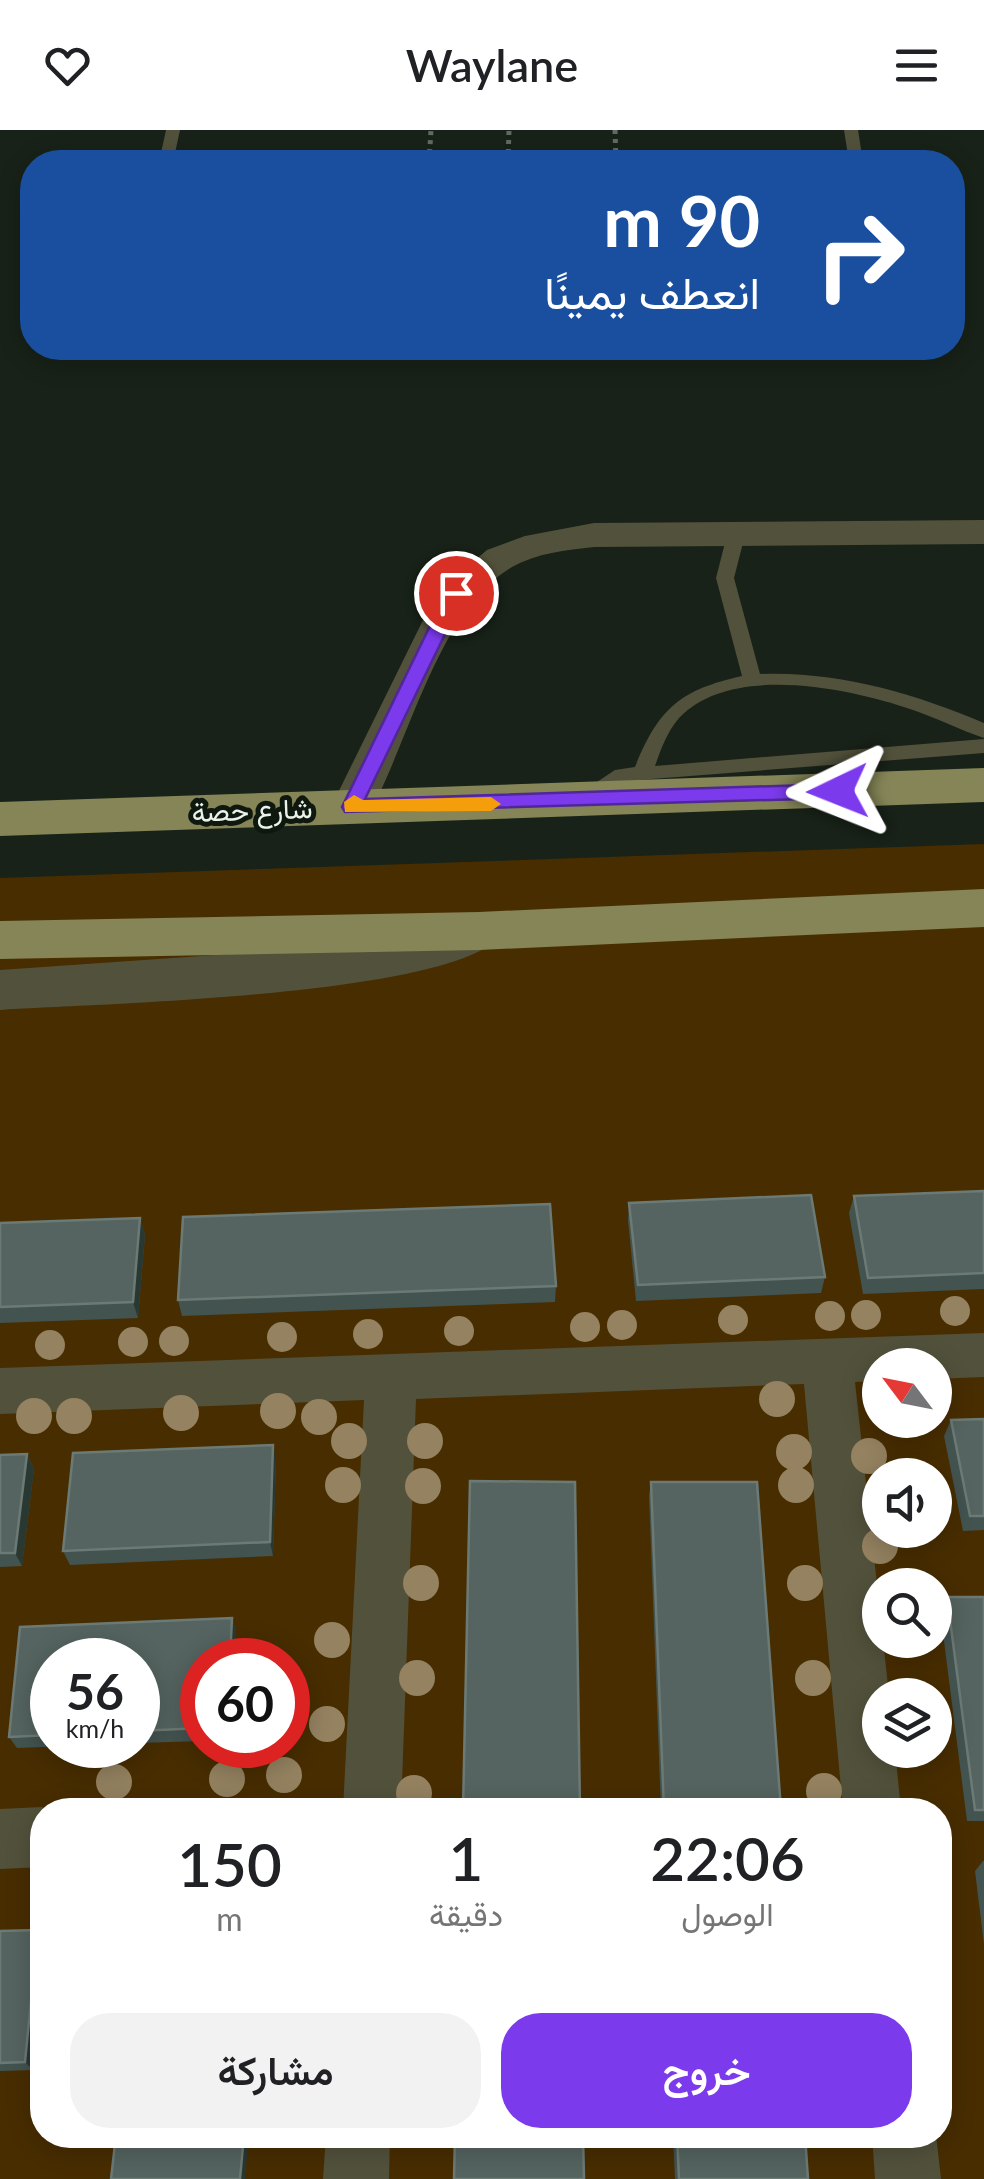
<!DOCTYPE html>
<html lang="ar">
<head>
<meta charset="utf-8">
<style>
  :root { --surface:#fff; --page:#f2f2f2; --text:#202124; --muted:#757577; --accent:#7c3aed }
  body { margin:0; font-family:Lato,Vazirmatn,sans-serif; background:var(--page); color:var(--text); direction:rtl; height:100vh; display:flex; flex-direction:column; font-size:38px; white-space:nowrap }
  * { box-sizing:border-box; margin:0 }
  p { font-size:32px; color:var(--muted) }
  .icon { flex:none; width:55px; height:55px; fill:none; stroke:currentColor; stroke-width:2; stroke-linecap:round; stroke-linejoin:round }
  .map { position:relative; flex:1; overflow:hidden; direction:ltr }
  .drawer { position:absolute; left:30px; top:1668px; width:922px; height:350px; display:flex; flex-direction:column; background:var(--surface); border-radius:40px; box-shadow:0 5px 25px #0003; direction:rtl }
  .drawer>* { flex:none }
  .banner { position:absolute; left:20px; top:20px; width:945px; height:210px; border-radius:40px; box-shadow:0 5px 25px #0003; direction:rtl; background:#1a4fa0; color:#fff; overflow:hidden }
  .needle { width:65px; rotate:302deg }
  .buttons { position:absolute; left:862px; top:1218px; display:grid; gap:20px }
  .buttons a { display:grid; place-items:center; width:90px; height:90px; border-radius:50%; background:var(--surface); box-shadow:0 5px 25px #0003; font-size:50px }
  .speed { position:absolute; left:30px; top:1508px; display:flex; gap:20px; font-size:50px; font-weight:700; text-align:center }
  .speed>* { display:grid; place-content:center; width:130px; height:130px; border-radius:50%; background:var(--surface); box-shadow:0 5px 25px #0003; line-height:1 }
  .speed small { font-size:25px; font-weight:400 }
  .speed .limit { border:15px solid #d22; background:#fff; color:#111 }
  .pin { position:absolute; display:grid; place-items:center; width:85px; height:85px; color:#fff; margin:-42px; border:5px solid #fff; border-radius:50%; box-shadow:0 2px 10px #0007 }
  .me { position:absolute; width:110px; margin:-55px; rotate:268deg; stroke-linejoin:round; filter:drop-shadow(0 0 8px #0008) }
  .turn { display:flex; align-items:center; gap:35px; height:210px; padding:0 40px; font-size:45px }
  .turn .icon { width:130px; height:130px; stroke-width:2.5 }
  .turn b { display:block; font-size:70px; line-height:85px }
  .eta { display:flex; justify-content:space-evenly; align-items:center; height:170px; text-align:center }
  .eta b { font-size:60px; font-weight:600; line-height:70px }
  .button { display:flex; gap:20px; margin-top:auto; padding:20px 40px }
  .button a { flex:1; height:115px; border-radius:40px; background:var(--accent); color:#fff; font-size:40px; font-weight:600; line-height:115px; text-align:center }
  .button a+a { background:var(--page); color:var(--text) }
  header { display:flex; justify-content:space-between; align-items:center; height:130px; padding:0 40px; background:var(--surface); font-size:45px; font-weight:600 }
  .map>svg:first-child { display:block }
</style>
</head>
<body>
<header><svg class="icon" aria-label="menu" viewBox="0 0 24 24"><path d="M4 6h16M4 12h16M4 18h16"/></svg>Waylane<svg class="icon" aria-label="heart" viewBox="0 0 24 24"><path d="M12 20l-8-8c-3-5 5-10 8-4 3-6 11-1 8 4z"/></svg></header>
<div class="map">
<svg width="984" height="2049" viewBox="0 0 984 2049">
  <rect width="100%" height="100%" fill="#182218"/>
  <path fill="#482d00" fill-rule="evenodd" d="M984,714v1335h-984v-1301zM880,1235h55v55h-55zM880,1345h55v55h-55zM880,1455h55v55h-55zM52,1530h86v85h-86zM202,1530h86v85h-86zM880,1565h55v55h-55zM42,1680h898v325h-898z"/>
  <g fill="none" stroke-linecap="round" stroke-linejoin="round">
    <g stroke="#626b62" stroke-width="5" stroke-dasharray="4 5" stroke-linecap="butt">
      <polyline points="615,0 616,32"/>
      <polyline points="429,32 431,0"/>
      <polyline points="508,32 509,0"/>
    </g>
    <g fill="#52523c" fill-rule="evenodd">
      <polygon points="166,0 180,0 173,32 159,32"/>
      <polygon points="844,0 858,0 863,32 849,32"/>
      <polygon points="192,218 344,218 336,223 263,230 200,223"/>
      <path d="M736,400l9,5 -11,43 26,96c78,-3 153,19 224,49v15c-24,-8 -47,-20 -71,-28 -64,-22 -182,-47 -234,8 -12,14 -18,31 -24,48l329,-27v14l-358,28 -33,23h-14l-3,-5 3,-5 36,-24 20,-3c24,-59 45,-77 107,-91l-26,-98 11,-43z"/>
    </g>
    <g fill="#52523c" fill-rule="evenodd">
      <path d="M984,390v24l-390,3c-28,3 -57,6 -82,20 -75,43 -103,178 -145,250l-15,5 -15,-5 -6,-10 95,-193 22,-31 39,-33 38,-14 69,-13z"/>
      <polygon points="984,1203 984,1247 935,1249 935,1235 880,1235 880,1251 855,1252 889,1565 880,1565 880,1620 895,1620 901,1680 843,1680 804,1254 416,1269 401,1680 343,1680 364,1270 0,1284 0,1238"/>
      <polygon points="42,1677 49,1680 42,1680 42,1737 0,1739 0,1679"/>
      <polygon points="326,2005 390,2005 389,2049 323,2049"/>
      <polygon points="872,2005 936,2005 941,2049 875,2049"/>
    </g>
    <path fill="#52523c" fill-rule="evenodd" d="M479,782l18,6 7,13c-36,66 -419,73 -504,79v-40l363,-25 56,-10z"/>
    <g fill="#858557" fill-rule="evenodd">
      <polygon points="984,638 984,672 0,706 0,672"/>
      <polygon points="984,759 984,797 479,820 0,829 0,791 479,782"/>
    </g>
  </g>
  <g fill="#948260">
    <circle cx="955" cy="1181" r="15"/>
    <circle cx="866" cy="1185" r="15"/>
    <circle cx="830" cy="1186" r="15"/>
    <circle cx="733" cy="1190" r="15"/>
    <circle cx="622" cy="1195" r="15"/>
    <circle cx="585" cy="1197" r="15"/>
    <circle cx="459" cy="1201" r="15"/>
    <circle cx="368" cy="1204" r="15"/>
    <circle cx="282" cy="1207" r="15"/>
    <circle cx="174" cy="1211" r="15"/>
    <circle cx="133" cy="1212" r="15"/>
    <circle cx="50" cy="1215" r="15"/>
    <circle cx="777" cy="1269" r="18"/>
    <circle cx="278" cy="1281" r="18"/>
    <circle cx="181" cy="1283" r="18"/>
    <circle cx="34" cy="1286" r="18"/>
    <circle cx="74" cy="1286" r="18"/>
    <circle cx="319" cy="1287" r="18"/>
    <circle cx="349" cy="1311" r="18"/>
    <circle cx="425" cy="1311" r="18"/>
    <circle cx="794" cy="1322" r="18"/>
    <circle cx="869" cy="1326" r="18"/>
    <circle cx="343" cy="1355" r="18"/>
    <circle cx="796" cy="1355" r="18"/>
    <circle cx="423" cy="1356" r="18"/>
    <circle cx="880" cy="1416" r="18"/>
    <circle cx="421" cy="1453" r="18"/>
    <circle cx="805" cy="1453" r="18"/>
    <circle cx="332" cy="1510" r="18"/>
    <circle cx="417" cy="1548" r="18"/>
    <circle cx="813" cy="1548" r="18"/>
    <circle cx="327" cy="1594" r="18"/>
    <circle cx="284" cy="1645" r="18"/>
    <circle cx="227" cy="1649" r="18"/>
    <circle cx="114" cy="1652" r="18"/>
    <circle cx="824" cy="1661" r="18"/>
    <circle cx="414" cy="1663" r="18"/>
  </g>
  <g fill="#43534f">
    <polygon points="984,1061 984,1159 863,1164 849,1083 854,1066"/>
    <polygon points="629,1073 825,1147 821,1163 636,1171 628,1090"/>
    <polygon points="140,1088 145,1105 138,1188 0,1193 0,1093"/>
    <polygon points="556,1156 555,1172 182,1186 178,1170"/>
    <polygon points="984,1289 984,1400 963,1401 944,1306 951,1290"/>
    <polygon points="27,1324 34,1339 22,1436 0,1437 0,1325"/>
    <polygon points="276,1330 273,1426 70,1435 63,1421"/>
    <polygon points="651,1352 781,1680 661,1680 649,1366"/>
    <polygon points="947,1467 984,1467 984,1691 967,1691 940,1480"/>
    <polygon points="232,1488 236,1501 235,1530 202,1530 202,1611 138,1613 138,1530 52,1530 52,1615 98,1615 17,1618 9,1607 20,1497"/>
    <polygon points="983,1731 984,1731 984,1814 975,1741"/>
    <polygon points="38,1800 42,1805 42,1843 33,1940 0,1941 0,1801"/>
    <polygon points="673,2005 805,2005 808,2049 675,2049"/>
  </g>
  <g fill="#2a3832">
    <polygon points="140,1088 145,1105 138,1188 133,1172"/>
    <polygon points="273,1315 276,1330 273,1426 270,1412"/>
    <polygon points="27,1324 34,1339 22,1436 15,1423"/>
    <polygon points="232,1488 236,1501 235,1530 230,1530"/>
    <polygon points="38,1800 42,1805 42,1843 33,1940 25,1932"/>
    <polygon points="244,2005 249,2005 245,2049 240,2049"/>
  </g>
  <g fill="#556460" stroke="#6c7a75" stroke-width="2.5">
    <polygon points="984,1061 984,1143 868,1148 854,1066"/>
    <polygon points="811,1065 825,1147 638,1155 629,1073"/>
    <polygon points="550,1074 556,1156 178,1170 183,1087"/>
    <polygon points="140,1088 133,1172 0,1177 0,1093"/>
    <polygon points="984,1289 984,1386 970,1386 951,1290"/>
    <polygon points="273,1315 270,1412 63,1421 73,1323"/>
    <polygon points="27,1324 15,1423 0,1423 0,1325"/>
    <polygon points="470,1351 575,1352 580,1680 463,1680"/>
    <polygon points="651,1352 757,1352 781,1680 664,1680"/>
    <polygon points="947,1467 984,1467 984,1680 975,1680"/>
    <polygon points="232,1488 230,1530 202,1530 202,1598 138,1601 138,1530 52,1530 52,1605 9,1607 20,1497"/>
    <polygon points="38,1800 25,1932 0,1933 0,1801"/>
    <polygon points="116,2005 244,2005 240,2049 111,2049"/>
    <polygon points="455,2005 583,2005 584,2049 454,2049"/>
    <polygon points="677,2005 805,2005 808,2049 679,2049"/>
  </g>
  <polygon fill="#7c3aed" stroke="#51269a" stroke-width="2.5" points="456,457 465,463 365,669 838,654 848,661 838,668 345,682 342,677 446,463"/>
  <polygon fill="#f59e0b" points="354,665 363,670 491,667 501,674 491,681 345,682 344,672"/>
  <g text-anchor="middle" stroke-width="10" stroke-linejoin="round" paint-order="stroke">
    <g font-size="28" fill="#ebf2eb" stroke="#0f180f">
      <text transform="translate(252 680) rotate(-2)" y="10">شارع حصة</text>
    </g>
  </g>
</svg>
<div class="buttons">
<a><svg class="needle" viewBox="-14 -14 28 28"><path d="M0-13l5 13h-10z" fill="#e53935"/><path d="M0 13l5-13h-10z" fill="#757577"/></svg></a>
<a><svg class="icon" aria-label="sound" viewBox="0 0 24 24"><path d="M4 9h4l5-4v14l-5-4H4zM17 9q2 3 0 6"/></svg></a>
<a><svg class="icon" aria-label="search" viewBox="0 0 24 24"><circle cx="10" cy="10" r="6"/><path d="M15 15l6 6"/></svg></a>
<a><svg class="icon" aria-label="layers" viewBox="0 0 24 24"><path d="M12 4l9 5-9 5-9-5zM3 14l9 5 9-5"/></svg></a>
</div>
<div class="speed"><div>56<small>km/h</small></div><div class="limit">60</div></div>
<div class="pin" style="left:456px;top:463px;background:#d93025"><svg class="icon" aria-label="arrive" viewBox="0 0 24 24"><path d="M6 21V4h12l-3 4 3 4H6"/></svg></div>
<svg class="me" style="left:838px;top:661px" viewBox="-20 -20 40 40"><path d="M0-17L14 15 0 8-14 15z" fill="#7c3aed" stroke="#fff" stroke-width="4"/></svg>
<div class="banner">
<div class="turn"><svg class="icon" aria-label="right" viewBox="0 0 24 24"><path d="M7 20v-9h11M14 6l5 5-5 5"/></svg><div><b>90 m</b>انعطف يمينًا</div></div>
</div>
<section class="drawer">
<div class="eta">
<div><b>22:06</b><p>الوصول</p></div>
<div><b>1</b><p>دقيقة</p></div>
<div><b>150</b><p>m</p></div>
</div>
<div class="button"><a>خروج</a><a>مشاركة</a></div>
</section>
</div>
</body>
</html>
